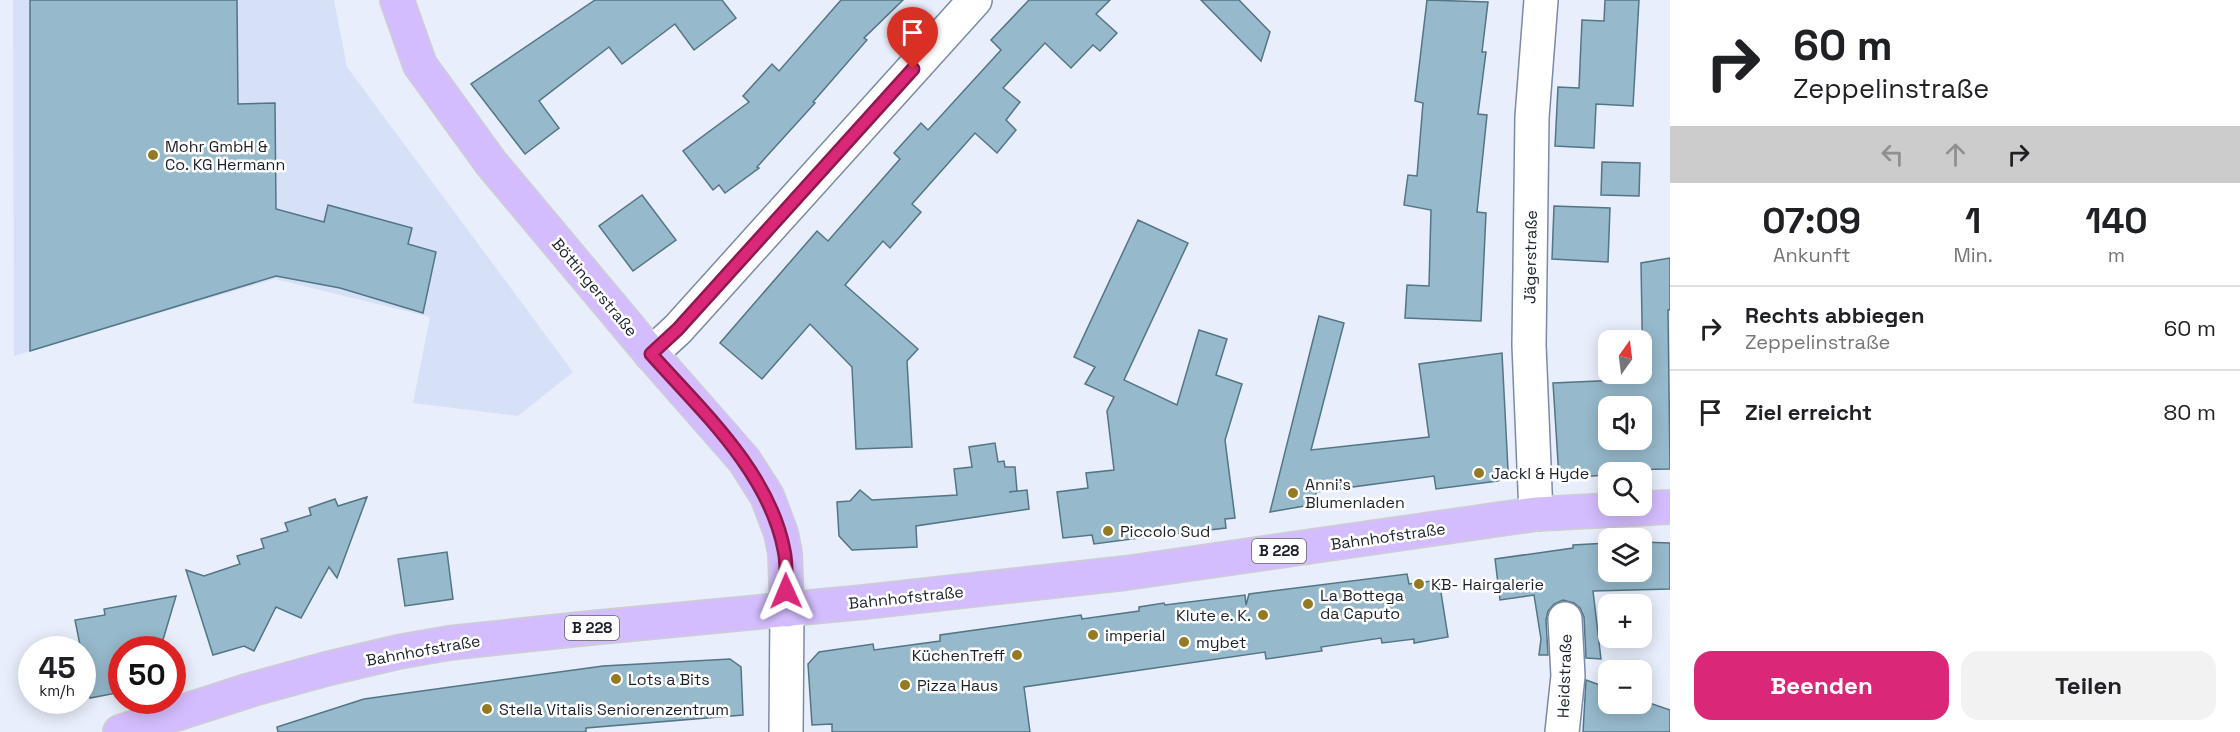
<!DOCTYPE html>
<html lang="de">
<head>
<meta charset="utf-8">
<style>
  :root { --surface:#fff; --page:#f2f2f2; --text:#202124; --muted:#757577; --line:#e0e0e0; --accent:#db2777 }
  body { margin:0; font-family:"Space Grotesk",sans-serif; background:var(--page); color:var(--text); height:100vh; display:flex; flex-direction:column; font-size:22px; white-space:nowrap }
  * { box-sizing:border-box; margin:0 }
  p { font-size:20px; color:var(--muted) }
  .icon { flex:none; width:33px; height:33px; fill:none; stroke:currentColor; stroke-width:2; stroke-linecap:round; stroke-linejoin:round }
  .map { position:relative; flex:1; overflow:hidden }
  .sheet { display:flex; flex-direction:column; background:var(--surface); width:570px }
  .sheet>* { flex:none }
  .top-card { background:#fff; color:var(--text); overflow:hidden }
  .needle { width:39px; rotate:14deg }
  .fabs { position:absolute; left:1598px; top:330px; display:grid; gap:12px }
  .fabs a { display:grid; place-items:center; width:54px; height:54px; border-radius:12px; background:var(--surface); box-shadow:0 3px 15px #0003; font-size:30px }
  .speed { position:absolute; left:18px; top:636px; display:flex; gap:12px; font-size:30px; font-weight:700; text-align:center }
  .speed>* { display:grid; place-content:center; width:78px; height:78px; border-radius:50%; background:var(--surface); box-shadow:0 3px 15px #0003; line-height:1 }
  .speed small { font-size:15px; font-weight:400 }
  .speed .limit { border:9px solid #d22; background:#fff; color:#111 }
  .pin { position:absolute; display:grid; place-items:center; width:51px; height:51px; color:#fff; margin:-62px -26px; border-radius:50% 50% 50% 0; rotate:-45deg; box-shadow:0 0 6px #0007 }
  .pin .icon { rotate:45deg }
  .me { position:absolute; width:66px; margin:-33px; rotate:359deg; stroke-linejoin:round; filter:drop-shadow(0 0 4px #0008) }
  .turn { display:flex; align-items:center; gap:21px; height:126px; padding:0 24px; font-size:27px }
  .turn .icon { width:78px; height:78px; stroke-width:2.5 }
  .turn b { display:block; font-size:42px; line-height:51px }
  .lanes { display:flex; align-items:center; height:57px; padding:0 24px; background:#0003; justify-content:center; gap:30px; direction:ltr }
  .lanes .off { opacity:.35 }
  .eta { display:flex; justify-content:space-evenly; align-items:center; height:102px; text-align:center }
  .eta b { font-size:36px; font-weight:600; line-height:42px }
  .primary-button { display:flex; gap:12px; margin-top:auto; padding:12px 24px }
  .primary-button a { flex:1; height:69px; border-radius:18px; background:var(--accent); color:#fff; font-size:24px; font-weight:600; line-height:69px; text-align:center }
  .primary-button a+a { background:var(--page); color:var(--text) }
  ul { padding:0; list-style:none }
  li { display:flex; align-items:center; gap:18px; height:84px; padding:0 24px; border-top:2px solid var(--line) }
  li div { flex:1 }
  li b { display:block; font-size:22px }
  li em { font-style:normal }
  main { display:flex; flex:1; min-height:0 }
  .map>svg:first-child { display:block }
</style>
</head>
<body>
<main>
<div class="map">
<svg width="1670" height="732" viewBox="0 0 1670 732">
  <rect width="100%" height="100%" fill="#e8eefb"/>
  <polygon fill="#d6e1f8" points="13,0 334,0 347,67 573,372 518,416 413,403 430,317 275,279 14,356"/>
  <g fill="#96b9cb" stroke="#537585" stroke-width="1.5" fill-rule="evenodd">
    <polygon points="30,0 237,0 238,104 275,103 276,209 324,222 328,205 412,228 408,244 436,252 423,313 340,288 276,276 30,351"/>
    <polygon points="595,0 722,0 736,18 694,50 675,24 622,64 609,47 539,101 559,128 525,154 471,84"/>
    <polygon points="841,0 903,0 864,38 867,40 813,102 815,103 757,167 759,168 725,193 719,185 713,190 683,151 749,102 743,96 772,64 779,71"/>
    <polygon points="1029,0 1110,0 1096,14 1117,33 1100,51 1093,45 1071,68 1045,43 1003,88 1020,102 1006,120 1016,130 997,153 975,133 912,204 921,212 890,248 883,241 845,285 918,349 907,361 912,447 856,449 852,367 810,324 762,379 720,343 817,231 828,241 900,159 894,153 921,123 928,130 1001,50 991,40"/>
    <polygon points="1201,0 1239,0 1270,32 1261,61"/>
    <polygon points="1427,0 1488,2 1482,52 1486,52 1478,114 1487,115 1477,212 1486,213 1481,321 1405,318 1407,285 1429,286 1431,210 1404,205 1408,175 1417,176 1423,103 1415,101"/>
    <polygon points="1605,0 1639,0 1633,106 1596,104 1594,148 1555,146 1558,87 1579,88 1582,20 1604,21"/>
    <polygon points="1602,162 1640,163 1639,196 1601,195"/>
    <polygon points="642,195 676,240 633,271 599,226"/>
    <polygon points="1554,206 1610,208 1608,262 1552,259"/>
    <polygon points="1138,220 1188,243 1124,380 1177,405 1199,330 1227,339 1216,375 1242,384 1225,440 1235,518 1225,519 1226,528 1147,537 1094,544 1092,535 1063,538 1057,492 1088,488 1086,473 1114,470 1107,411 1114,397 1085,384 1095,367 1074,357"/>
    <path d="M1670,258v52h-2l2,159 -58,1v2h-4v3l-49,3 -6,-95 90,-4 -2,-116zM1608,406h33v34h-33z"/>
    <polygon points="1319,316 1344,323 1311,450 1429,437 1419,364 1502,353 1508,470 1498,481 1436,489 1434,476 1316,492 1316,504 1270,512"/>
    <polygon points="995,443 998,462 1004,461 1005,467 1015,467 1017,491 1009,492 1027,490 1029,509 916,526 917,547 852,550 839,536 837,502 850,501 860,490 872,500 957,495 954,469 972,467 969,447"/>
    <polygon points="367,497 337,578 329,567 301,618 276,607 254,651 244,646 213,655 186,570 204,576 240,564 237,556 264,548 261,539 288,531 285,523 311,515 309,508 335,499 338,506"/>
    <polygon points="1641,542 1670,543 1670,589 1593,591 1601,659 1586,658 1584,617 1580,608 1574,603 1563,600 1554,604 1548,611 1546,620 1548,655 1539,655 1541,639 1534,595 1500,600 1495,559 1573,548 1573,545 1608,543 1608,572 1641,572"/>
    <polygon points="447,552 453,599 405,606 398,559"/>
    <polygon points="1407,574 1409,584 1439,580 1448,637 1414,643 1414,639 1382,643 1381,638 1321,647 1322,651 1266,659 1265,652 1024,687 1030,732 832,732 832,724 812,725 808,664 819,652 873,644 874,650 940,641 940,635 1081,615 1082,619 1139,611 1139,607 1164,603 1165,605 1245,595 1246,605 1249,594"/>
    <polygon points="176,596 160,650 122,650 122,692 90,698 82,650 81,650 75,620 105,615 104,609"/>
    <polygon points="730,659 741,667 743,715 586,728 586,732 278,732 277,727 364,699 603,666"/>
    <polygon points="1586,680 1608,688 1608,704 1641,704 1641,700 1670,710 1670,732 1583,732"/>
  </g>
  <g fill="none" stroke-linecap="round" stroke-linejoin="round">
    <defs>
      <g id="minor">
        <polyline points="651,354 678,329 975,0"/>
        <polyline points="1536,514 1529,345 1532,117 1541,0"/>
        <polyline points="786,732 787,610"/>
        <polyline points="1562,732 1568,676 1565,619"/>
      </g>
      <g id="major">
        <polyline points="397,0 420,65 491,163 651,354 744,460 767,496 781,533 785,553 787,610"/>
        <polyline points="120,732 250,690 326,669 398,652 449,643 590,628 864,602 1126,573 1536,514 1670,507"/>
      </g>
    </defs>
    <use href="#minor" stroke="#7b8aa6" stroke-width="36"/>
    <use href="#major" stroke="#cdced1" stroke-width="36"/>
    <use href="#minor" stroke="#fff" stroke-width="33"/>
    <use href="#major" stroke="#d4bdfe" stroke-width="33"/>
  </g>
  <g fill="none" stroke-linecap="round" stroke-linejoin="round">
    <defs>
      <path id="route" d="M786,591c0,-13 1,-28 -2,-41 -15,-78 -82,-139 -133,-196l27,-25 235,-260"/>
    </defs>
    <use href="#route" stroke="#8e194d" stroke-width="15"/>
    <use href="#route" stroke="#db2777" stroke-width="10"/>
  </g>
  <g fill="#947a21" stroke="#fff" stroke-width="2">
    <circle cx="153" cy="155" r="6"/>
    <circle cx="1479" cy="473" r="6"/>
    <circle cx="1293" cy="493" r="6"/>
    <circle cx="1108" cy="531" r="6"/>
    <circle cx="1419" cy="584" r="6"/>
    <circle cx="1308" cy="604" r="6"/>
    <circle cx="1263" cy="615" r="6"/>
    <circle cx="1093" cy="635" r="6"/>
    <circle cx="1184" cy="642" r="6"/>
    <circle cx="1017" cy="655" r="6"/>
    <circle cx="616" cy="679" r="6"/>
    <circle cx="905" cy="685" r="6"/>
    <circle cx="487" cy="709" r="6"/>
  </g>
  <g text-anchor="middle" stroke-width="5" stroke-linejoin="round" paint-order="stroke">
    <g fill="#fff" stroke="#5f646b" stroke-width="1.5">
      <rect x="1252" y="539" width="54" height="24" rx="4.5"/>
      <rect x="565" y="616" width="54" height="24" rx="4.5"/>
    </g>
    <g font-size="15" font-weight="bold" fill="#1b212c">
      <text x="1279" y="556">B 228</text>
      <text x="592" y="633">B 228</text>
    </g>
    <g font-size="16" fill="#1b212c" stroke="#fff" text-anchor="start">
      <text x="165" y="152">Mohr GmbH &amp;<tspan x="165" dy="18">Co. KG Hermann</tspan></text>
      <text x="1491" y="479">Jackl &amp; Hyde</text>
      <text x="1305" y="490">Anni's<tspan x="1305" dy="18">Blumenladen</tspan></text>
      <text x="1120" y="537">Piccolo Sud</text>
      <text x="1431" y="590">KB- Hairgalerie</text>
      <text x="1320" y="601">La Bottega<tspan x="1320" dy="18">da Caputo</tspan></text>
      <text x="1251" y="621" text-anchor="end">Klute e. K.</text>
      <text x="1105" y="641">imperial</text>
      <text x="1196" y="648">mybet</text>
      <text x="1005" y="661" text-anchor="end">KüchenTreff</text>
      <text x="628" y="685">Lots a Bits</text>
      <text x="917" y="691">Pizza Haus</text>
      <text x="499" y="715">Stella Vitalis Seniorenzentrum</text>
    </g>
    <g font-size="16" fill="#1b212c" stroke="#fff">
      <text transform="translate(1530 257) rotate(-89)" y="6">Jägerstraße</text>
      <text transform="translate(595 287) rotate(50)" y="6">Böttingerstraße</text>
      <text transform="translate(1388 536) rotate(-8)" y="6">Bahnhofstraße</text>
      <text transform="translate(906 597) rotate(-6)" y="6">Bahnhofstraße</text>
      <text transform="translate(423 650) rotate(-10)" y="6">Bahnhofstraße</text>
      <text transform="translate(1564 676) rotate(-88)" y="6">Heidstraße</text>
    </g>
  </g>
</svg>
<div class="fabs">
<a><svg class="needle" viewBox="-14 -14 28 28"><path d="M0-13l5 13h-10z" fill="#e53935"/><path d="M0 13l5-13h-10z" fill="#757577"/></svg></a>
<a><svg class="icon" aria-label="sound" viewBox="0 0 24 24"><path d="M4 9h4l5-4v14l-5-4H4zM17 9q2 3 0 6"/></svg></a>
<a><svg class="icon" aria-label="search" viewBox="0 0 24 24"><circle cx="10" cy="10" r="6"/><path d="M15 15l6 6"/></svg></a>
<a><svg class="icon" aria-label="layers" viewBox="0 0 24 24"><path d="M12 4l9 5-9 5-9-5zM3 14l9 5 9-5"/></svg></a>
<a>+</a>
<a>−</a>
</div>
<div class="speed"><div>45<small>km/h</small></div><div class="limit">50</div></div>
<div class="pin" style="left:913px;top:69px;background:#d93025"><svg class="icon" aria-label="arrive" viewBox="0 0 24 24"><path d="M6 21V4h12l-3 4 3 4H6"/></svg></div>
<svg class="me" style="left:786px;top:591px" viewBox="-20 -20 40 40"><path d="M0-17L14 15 0 8-14 15z" fill="#db2777" stroke="#fff" stroke-width="4"/></svg>
</div>
<section class="sheet">
<div class="top-card">
<div class="turn"><svg class="icon" aria-label="right" viewBox="0 0 24 24"><path d="M7 20v-9h11M14 6l5 5-5 5"/></svg><div><b>60 m</b>Zeppelinstraße</div></div>
<div class="lanes"><svg class="icon off" aria-label="left" viewBox="0 0 24 24"><path d="M17 20v-9H6M10 6l-5 5 5 5"/></svg><svg class="icon off" aria-label="ahead" viewBox="0 0 24 24"><path d="M12 20V5M6 11l6-6 6 6"/></svg><svg class="icon" aria-label="right" viewBox="0 0 24 24"><path d="M7 20v-9h11M14 6l5 5-5 5"/></svg></div>
</div>
<div class="eta">
<div><b>07:09</b><p>Ankunft</p></div>
<div><b>1</b><p>Min.</p></div>
<div><b>140</b><p>m</p></div>
</div>
<ul>
<li><svg class="icon" aria-label="right" viewBox="0 0 24 24"><path d="M7 20v-9h11M14 6l5 5-5 5"/></svg><div><b>Rechts abbiegen</b><p>Zeppelinstraße</p></div><em>60 m</em></li>
<li><svg class="icon" aria-label="arrive" viewBox="0 0 24 24"><path d="M6 21V4h12l-3 4 3 4H6"/></svg><div><b>Ziel erreicht</b></div><em>80 m</em></li>
</ul>
<div class="primary-button"><a>Beenden</a><a>Teilen</a></div>
</section>
</main>
</body>
</html>
